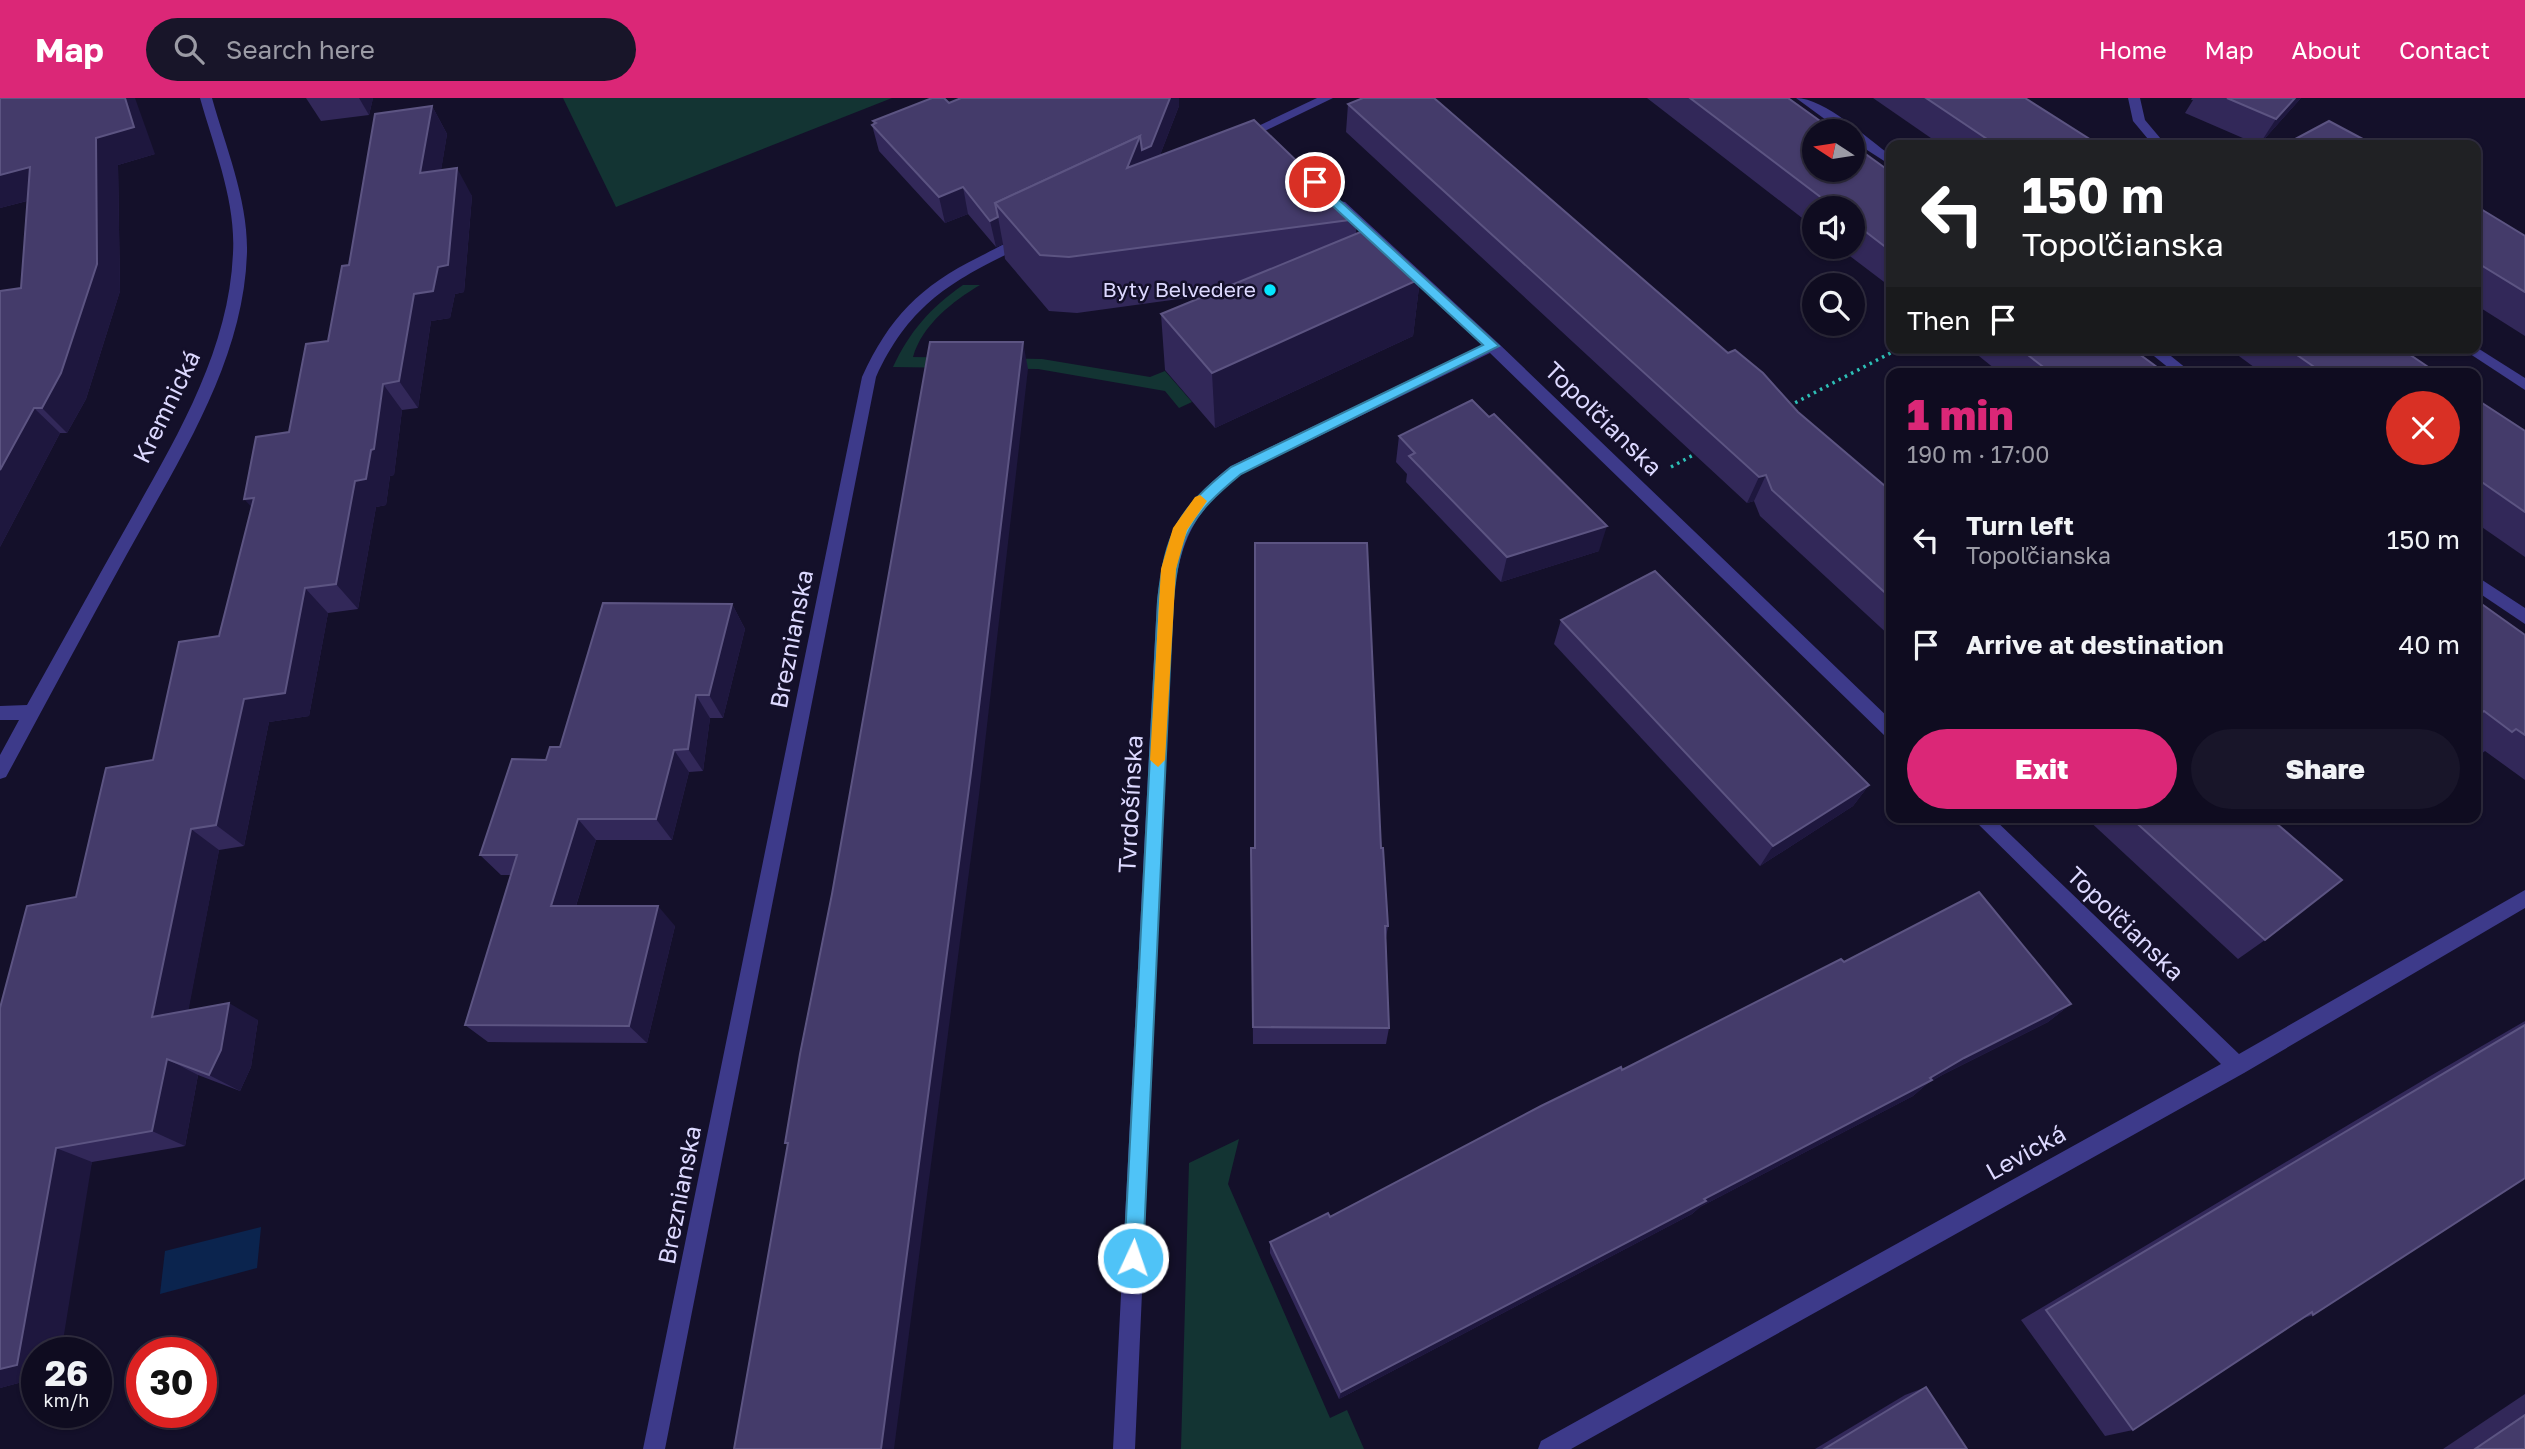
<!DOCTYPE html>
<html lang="en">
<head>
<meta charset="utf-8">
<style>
  :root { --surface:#0f0c20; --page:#181529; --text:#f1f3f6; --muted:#9b9ba5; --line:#2f2c3e; --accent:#db2777 }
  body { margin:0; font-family:"Golos Text",sans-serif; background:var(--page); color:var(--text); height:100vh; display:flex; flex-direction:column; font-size:26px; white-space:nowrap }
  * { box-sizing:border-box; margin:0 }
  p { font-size:23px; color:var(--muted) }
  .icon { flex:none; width:38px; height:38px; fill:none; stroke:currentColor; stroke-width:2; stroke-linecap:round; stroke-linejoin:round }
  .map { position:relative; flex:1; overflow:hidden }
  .side { position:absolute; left:1886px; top:270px; width:595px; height:455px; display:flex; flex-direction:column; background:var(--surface); border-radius:14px; box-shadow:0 2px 5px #0004,0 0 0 2px var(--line) }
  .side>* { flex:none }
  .banner { position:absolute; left:1886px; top:42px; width:595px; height:214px; border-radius:14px; box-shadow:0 2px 5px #0004,0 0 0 2px var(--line); background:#202124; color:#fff; overflow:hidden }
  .needle { width:46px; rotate:282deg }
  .buttons { position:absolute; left:1802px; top:21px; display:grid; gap:14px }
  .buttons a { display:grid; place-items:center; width:63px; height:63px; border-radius:50%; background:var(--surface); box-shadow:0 2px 5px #0004,0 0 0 2px var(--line); font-size:35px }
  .speed { position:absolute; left:21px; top:1239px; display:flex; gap:14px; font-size:35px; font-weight:700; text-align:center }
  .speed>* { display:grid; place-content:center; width:91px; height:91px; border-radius:50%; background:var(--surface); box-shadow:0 2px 5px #0004,0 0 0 2px var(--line); line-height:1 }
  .speed small { font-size:18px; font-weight:400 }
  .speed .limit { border:10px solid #d22; background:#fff; color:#111 }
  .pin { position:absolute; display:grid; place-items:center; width:60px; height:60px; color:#fff; margin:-30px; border:4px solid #fff; border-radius:50%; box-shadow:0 2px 7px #0007 }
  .me { position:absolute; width:77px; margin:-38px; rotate:3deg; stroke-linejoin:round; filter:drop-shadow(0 0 5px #0008) }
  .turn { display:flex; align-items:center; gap:24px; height:147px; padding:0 21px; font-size:32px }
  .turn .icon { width:91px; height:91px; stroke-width:2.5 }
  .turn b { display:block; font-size:49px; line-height:60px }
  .then { display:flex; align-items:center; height:66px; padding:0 21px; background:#0003; gap:14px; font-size:26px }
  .round { display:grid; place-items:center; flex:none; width:74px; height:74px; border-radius:37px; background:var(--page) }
  .overview { display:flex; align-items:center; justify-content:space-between; height:119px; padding:0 21px }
  h1 { font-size:42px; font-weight:800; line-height:52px; color:var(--accent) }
  .primary-button { display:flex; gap:14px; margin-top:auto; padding:14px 21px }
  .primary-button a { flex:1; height:80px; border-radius:42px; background:var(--accent); color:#fff; font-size:28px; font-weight:800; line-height:80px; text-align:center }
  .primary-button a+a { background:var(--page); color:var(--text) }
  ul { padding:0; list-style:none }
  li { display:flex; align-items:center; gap:21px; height:105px; padding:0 21px }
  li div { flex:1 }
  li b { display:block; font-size:26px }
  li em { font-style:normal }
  header { display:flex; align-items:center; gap:42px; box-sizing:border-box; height:98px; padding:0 35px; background:var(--accent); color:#fff }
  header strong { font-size:33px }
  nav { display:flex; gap:38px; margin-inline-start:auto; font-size:24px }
  .search { width:490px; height:63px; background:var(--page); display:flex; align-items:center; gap:18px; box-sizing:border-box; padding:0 24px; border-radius:38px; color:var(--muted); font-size:26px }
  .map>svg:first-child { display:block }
</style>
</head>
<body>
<header>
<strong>Map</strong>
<div class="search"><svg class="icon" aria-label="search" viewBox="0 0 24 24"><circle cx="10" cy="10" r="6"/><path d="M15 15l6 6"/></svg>Search here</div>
<nav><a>Home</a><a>Map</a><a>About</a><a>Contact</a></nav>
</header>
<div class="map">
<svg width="2525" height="1351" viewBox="0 0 2525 1351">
  <rect width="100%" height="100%" fill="#14102a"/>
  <g fill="#133433">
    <polygon points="563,0 892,0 616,109"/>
    <path d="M963,187h17c-27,16 -58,40 -67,72l129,2 108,18 15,-6 27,31 -13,6 -14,-17 -127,-22 -145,-2c17,-36 37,-59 70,-82z"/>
    <polygon points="1239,1041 1228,1086 1330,1320 1347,1312 1364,1351 1181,1351 1189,1065"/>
  </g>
  <polygon fill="#0b244e" points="261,1129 257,1170 160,1196 165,1153"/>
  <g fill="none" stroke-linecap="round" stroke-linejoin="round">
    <g stroke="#2dbfb6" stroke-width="3.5" stroke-dasharray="2.5 4.5" stroke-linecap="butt">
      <polyline points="1789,308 1900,250"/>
      <polyline points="1671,369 1697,355"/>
    </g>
    <g fill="#3d3a8a" fill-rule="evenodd">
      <path d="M200,0h12c14,50 36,102 35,154 -3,110 -69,209 -120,302 -41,74 -81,149 -121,223l-6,2v-24l19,-35h-19v-14l27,-1c34,-61 67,-121 101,-181 47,-84 101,-172 105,-271 3,-52 -19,-105 -33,-155z"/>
      <polygon points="1317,0 1333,0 1246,42 1236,42 1235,39"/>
      <path d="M1796,0c29,0 71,41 96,58v10l-39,-25v-10h-12z"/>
      <polygon points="2128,0 2140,0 2145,22 2166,47 2153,47 2133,23"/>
      <path d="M1340,103l5,1 152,140 395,379v18l-6,-2 -396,-384 -249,121c-48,38 -61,67 -68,127l-38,848h-22l44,-848c8,-62 23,-96 74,-135l251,-121 -147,-137 -2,-3z"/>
      <path d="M1023,139l7,4 -2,3c-73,35 -117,57 -152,133l-211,1072h-22l219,-1072c27,-59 58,-91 117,-120 14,-7 29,-16 44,-20z"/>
      <polygon points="2476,249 2525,280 2525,292 2461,250"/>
      <polygon points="2144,250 2161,250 2192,275 2175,275"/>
      <polygon points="2476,478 2525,510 2525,526 2476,493"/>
      <polygon points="1971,719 1992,719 2239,956 2525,792 2525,810 2244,975 1571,1351 1538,1351 1541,1343 2221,966"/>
    </g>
  </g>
  <g fill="#322859">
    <polygon points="0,0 155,56 118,67 120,193 86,301 67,335 60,335 0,449 21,190 27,103 0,110"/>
    <polygon points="306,0 373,0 369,17 321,23"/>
    <polygon points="1647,0 1788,0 1892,75 1892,190 1838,149 1853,149 1853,110 1815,110 1815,130"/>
    <polygon points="1873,0 2025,0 2099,47 1941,47"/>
    <polygon points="2192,0 2301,0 2259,47 2185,15 2193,2 2191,2"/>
    <polygon points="1348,6 1728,255 1892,394 1892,540 1760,418 1754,403 1747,405 1346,34"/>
    <polygon points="432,8 447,36 441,72 472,98 464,194 455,196 450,220 431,223 418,310 402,312 394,377 390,378 386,407 376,409 358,511 328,515 309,618 269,624 244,748 219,752 188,912 258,922 251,969 240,993 198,977 185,1048 92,1064 37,1255 37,1280 0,1290 76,799 153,662 219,538 289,334 328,243 349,167"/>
    <polygon points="1179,8 1160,57 1357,121 1356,136 1420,181 1413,238 1215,330 1165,272 1161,216 1208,197 1077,215 1049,213 1005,161 1003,146 996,149 968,116 945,125 879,53 872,27 874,26 873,23"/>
    <polygon points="2476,108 2525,138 2525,238 2476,207"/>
    <polygon points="1969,250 2131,250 2165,275 2000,275"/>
    <polygon points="2228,250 2400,250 2437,275 2262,275"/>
    <polygon points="2476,301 2525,333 2525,459 2476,425"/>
    <polygon points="1489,319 1599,453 1501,484 1406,384 1407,376 1396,364 1399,338"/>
    <polygon points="2476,502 2525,537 2525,682 2485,653 2481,656 2476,653"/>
    <polygon points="732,506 745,531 723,620 710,620 703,673 689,674 672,742 596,742 576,808 675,828 647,945 488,944 465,927 511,777 501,777 480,757 546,662 560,649"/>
    <polygon points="1561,522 1869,687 1853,708 1760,768 1554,546"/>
    <polygon points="2085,719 2269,719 2265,842 2238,861"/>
    <polygon points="1251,750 1381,750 1388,828 1386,840 1389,930 1386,946 1253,946"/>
    <polygon points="1844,864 2071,906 2048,924 1944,976 1928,985 1913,998 1700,1109 1692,1116 1339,1301 1270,1155 1270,1144 1330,1119 1622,972"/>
    <polygon points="2525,923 2525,1080 2313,1217 2304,1220 2133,1332 2105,1338 2021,1222 2432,977"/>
    <polygon points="1926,1289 1967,1351 1815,1351 1905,1297"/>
    <polygon points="2525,1296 2525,1351 2443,1351"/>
  </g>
  <g fill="#1e173e">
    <polygon points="125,0 135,0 155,56 118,67 120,193 86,301 67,335 42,310 96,40"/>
    <polygon points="359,0 373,0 369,17"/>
    <polygon points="1170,0 1179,0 1179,8 1153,75 1022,137 1140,38"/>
    <polygon points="2295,0 2301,0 2259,47 2276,21"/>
    <polygon points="432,8 447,36 436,103 420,75"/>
    <polygon points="30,69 53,96 0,110 0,77"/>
    <polygon points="457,70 472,98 464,194 455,196 450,220 431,223 418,310 399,283 414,196"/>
    <polygon points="963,89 968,116 945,125 939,99"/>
    <polygon points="998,119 1003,146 996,149 990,123"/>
    <polygon points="1420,181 1413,238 1215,330 1212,275"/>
    <polygon points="1023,244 1028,271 979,697 894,1351 881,1351"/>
    <polygon points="383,286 402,312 394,377 390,378 386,407 376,409 358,511 336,486 355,383 371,352"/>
    <polygon points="34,310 60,335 0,449 0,372"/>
    <polygon points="1766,377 1754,403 1747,405 1759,379"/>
    <polygon points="254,400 268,427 244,401"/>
    <polygon points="1607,428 1599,453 1501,484 1507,459"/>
    <polygon points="305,490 328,515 309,618 269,624 244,748 216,727 244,601"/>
    <polygon points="732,506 745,531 723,620 709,597"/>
    <polygon points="696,597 710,620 703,673 688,651"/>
    <polygon points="674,652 689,674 672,742 656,721"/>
    <polygon points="1869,687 1853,708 1760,768 1773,748"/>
    <polygon points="578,721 596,742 570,827 551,808"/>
    <polygon points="191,731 219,752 184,936 152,919"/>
    <polygon points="658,808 675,828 647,945 629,928"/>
    <polygon points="229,905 258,922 251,969 240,993 209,977"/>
    <polygon points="2071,906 2048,924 1944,976 1928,985 1913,998 1700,1109 1692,1116 1339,1301 1341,1294 1930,980 1964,960"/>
    <polygon points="167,961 198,977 185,1048 152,1033"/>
    <polygon points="56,1050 92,1064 61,1255 37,1255 37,1280 0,1290 0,1271"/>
  </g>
  <g fill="#443b6a" stroke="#5c5482" stroke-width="2">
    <polygon points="0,0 125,0 134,29 96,40 97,166 61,275 42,310 34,310 0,372 0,193 21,190 30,69 0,77"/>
    <polygon points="932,0 944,0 949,5 961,0 1170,0 1151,48 1142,52 1140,38 995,105 998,119 990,123 963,89 939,99 872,27 876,25 873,23"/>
    <polygon points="1363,0 1434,0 1728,255 1735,252 1763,275 1798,314 1892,394 1892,501 1772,392 1766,377 1759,379 1348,6"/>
    <polygon points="1690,0 1788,0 1834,33 1815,33 1815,72 1853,72 1853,47 1892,75 1892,154 1853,124 1853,110 1835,110"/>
    <polygon points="1926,0 2025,0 2099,47 1996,47"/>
    <polygon points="2227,0 2295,0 2276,21"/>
    <polygon points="432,8 420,75 457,70 448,167 438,169 433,193 414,196 399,283 383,286 374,351 371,352 366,381 355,383 336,486 305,490 285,595 244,601 216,727 191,731 152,919 229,905 221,952 209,977 167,961 152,1033 56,1050 17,1267 0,1271 0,910 27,808 76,799 106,670 153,662 179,544 219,538 254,400 244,401 256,339 289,334 306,246 328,243 342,168 349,167 375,16"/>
    <polygon points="1254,22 1357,121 1069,159 1040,157 995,105 1140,38 1127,70"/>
    <polygon points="2329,23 2374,47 2286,46"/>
    <polygon points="2476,108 2525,138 2525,194 2476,164"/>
    <polygon points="1368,131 1420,181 1212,275 1161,216"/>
    <polygon points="930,244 1023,244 971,675 881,1351 734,1351 788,1045 785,1045 800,956 832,796"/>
    <polygon points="2019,250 2131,250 2165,275 2051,275"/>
    <polygon points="2287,250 2400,250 2437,275 2323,275"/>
    <polygon points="2476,301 2525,333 2525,414 2476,380"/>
    <polygon points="1472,302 1489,319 1494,316 1607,428 1507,459 1409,358 1415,355 1399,338"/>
    <polygon points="1255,445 1367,445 1381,750 1383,750 1388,828 1385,828 1389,930 1253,929 1251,750 1255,750"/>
    <polygon points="1655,473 1869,687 1773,748 1561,522"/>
    <polygon points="2476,502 2525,537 2525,637 2516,631 2512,634 2484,613 2476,619"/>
    <polygon points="603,505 732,506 709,597 696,597 688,651 674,652 656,721 578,721 551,808 658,808 629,928 465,927 517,757 480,757 512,661 546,662 550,649 560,649"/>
    <polygon points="2130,719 2269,719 2342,782 2265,842"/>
    <polygon points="1979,794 2071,906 1964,960 1930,980 1932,982 1704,1101 1706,1103 1341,1294 1270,1144 1328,1115 1330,1119 1541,1008 1621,969 1622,972 1841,861 1844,864"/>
    <polygon points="2525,927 2525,1080 2313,1217 2312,1214 2133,1332 2046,1212"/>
    <polygon points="1926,1289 1967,1351 1824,1351"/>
    <polygon points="2525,1317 2525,1351 2475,1351"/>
  </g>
  <path fill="#4fc3f7" stroke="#337fa1" stroke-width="2" d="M1315,80l184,168 -258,128c-51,42 -62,61 -68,127l-30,657 -3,6 -7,3 -7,-3 -2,-6 34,-657c7,-69 20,-91 73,-134l252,-122 -173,-160 -1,-3z"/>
  <polygon fill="#f59e0b" points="1200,397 1207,403 1187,432 1176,471 1165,662 1158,669 1150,662 1161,471 1173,430 1195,399"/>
  <circle fill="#05e7ff" stroke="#14102a" stroke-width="2.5" cx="1270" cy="192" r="7"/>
  <g text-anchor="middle" stroke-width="5" stroke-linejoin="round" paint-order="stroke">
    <g font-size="21" fill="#ddd9ff" stroke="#14102a" text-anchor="end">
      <text x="1256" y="199">Byty Belvedere</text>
    </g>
    <g font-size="24" fill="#ddd9ff" stroke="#14102a">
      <text transform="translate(167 309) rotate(-64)" y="8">Kremnická</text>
      <text transform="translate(1603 321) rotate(44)" y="8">Topoľčianska</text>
      <text transform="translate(792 541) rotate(-79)" y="8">Breznianska</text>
      <text transform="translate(1131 706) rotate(-87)" y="8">Tvrdošínska</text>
      <text transform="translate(2125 826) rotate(44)" y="8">Topoľčianska</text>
      <text transform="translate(2026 1055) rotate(-29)" y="8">Levická</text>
      <text transform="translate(680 1097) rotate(-79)" y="8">Breznianska</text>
    </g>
  </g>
</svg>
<div class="buttons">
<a><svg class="needle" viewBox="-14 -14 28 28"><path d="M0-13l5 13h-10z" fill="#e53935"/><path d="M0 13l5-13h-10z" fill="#9b9ba5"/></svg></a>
<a><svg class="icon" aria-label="sound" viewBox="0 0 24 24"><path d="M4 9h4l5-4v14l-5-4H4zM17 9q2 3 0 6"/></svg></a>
<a><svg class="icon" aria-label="search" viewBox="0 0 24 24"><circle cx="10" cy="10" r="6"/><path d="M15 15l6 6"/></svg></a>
</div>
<div class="speed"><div>26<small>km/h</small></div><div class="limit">30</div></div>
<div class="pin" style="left:1315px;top:84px;background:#d93025"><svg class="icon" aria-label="arrive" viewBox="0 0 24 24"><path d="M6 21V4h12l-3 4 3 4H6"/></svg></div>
<svg class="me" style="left:1133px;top:1160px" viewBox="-20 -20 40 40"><circle r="17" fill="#4fc3f7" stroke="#fff" stroke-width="3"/><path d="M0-11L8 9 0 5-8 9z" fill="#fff"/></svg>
<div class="banner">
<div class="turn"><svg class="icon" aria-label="left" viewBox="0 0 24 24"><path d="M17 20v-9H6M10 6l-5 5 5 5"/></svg><div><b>150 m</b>Topoľčianska</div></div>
<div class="then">Then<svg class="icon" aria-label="arrive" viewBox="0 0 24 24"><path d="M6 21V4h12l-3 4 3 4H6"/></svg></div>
</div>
<section class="side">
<div class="overview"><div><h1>1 min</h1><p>190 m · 17:00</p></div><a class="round" style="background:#d93025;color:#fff"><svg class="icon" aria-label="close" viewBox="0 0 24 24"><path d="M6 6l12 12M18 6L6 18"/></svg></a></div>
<ul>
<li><svg class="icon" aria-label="left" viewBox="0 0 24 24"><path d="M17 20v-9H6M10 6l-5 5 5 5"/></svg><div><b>Turn left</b><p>Topoľčianska</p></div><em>150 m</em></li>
<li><svg class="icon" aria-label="arrive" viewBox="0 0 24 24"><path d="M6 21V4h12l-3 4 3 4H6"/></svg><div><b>Arrive at destination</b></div><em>40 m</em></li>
</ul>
<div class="primary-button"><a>Exit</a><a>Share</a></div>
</section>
</div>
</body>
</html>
